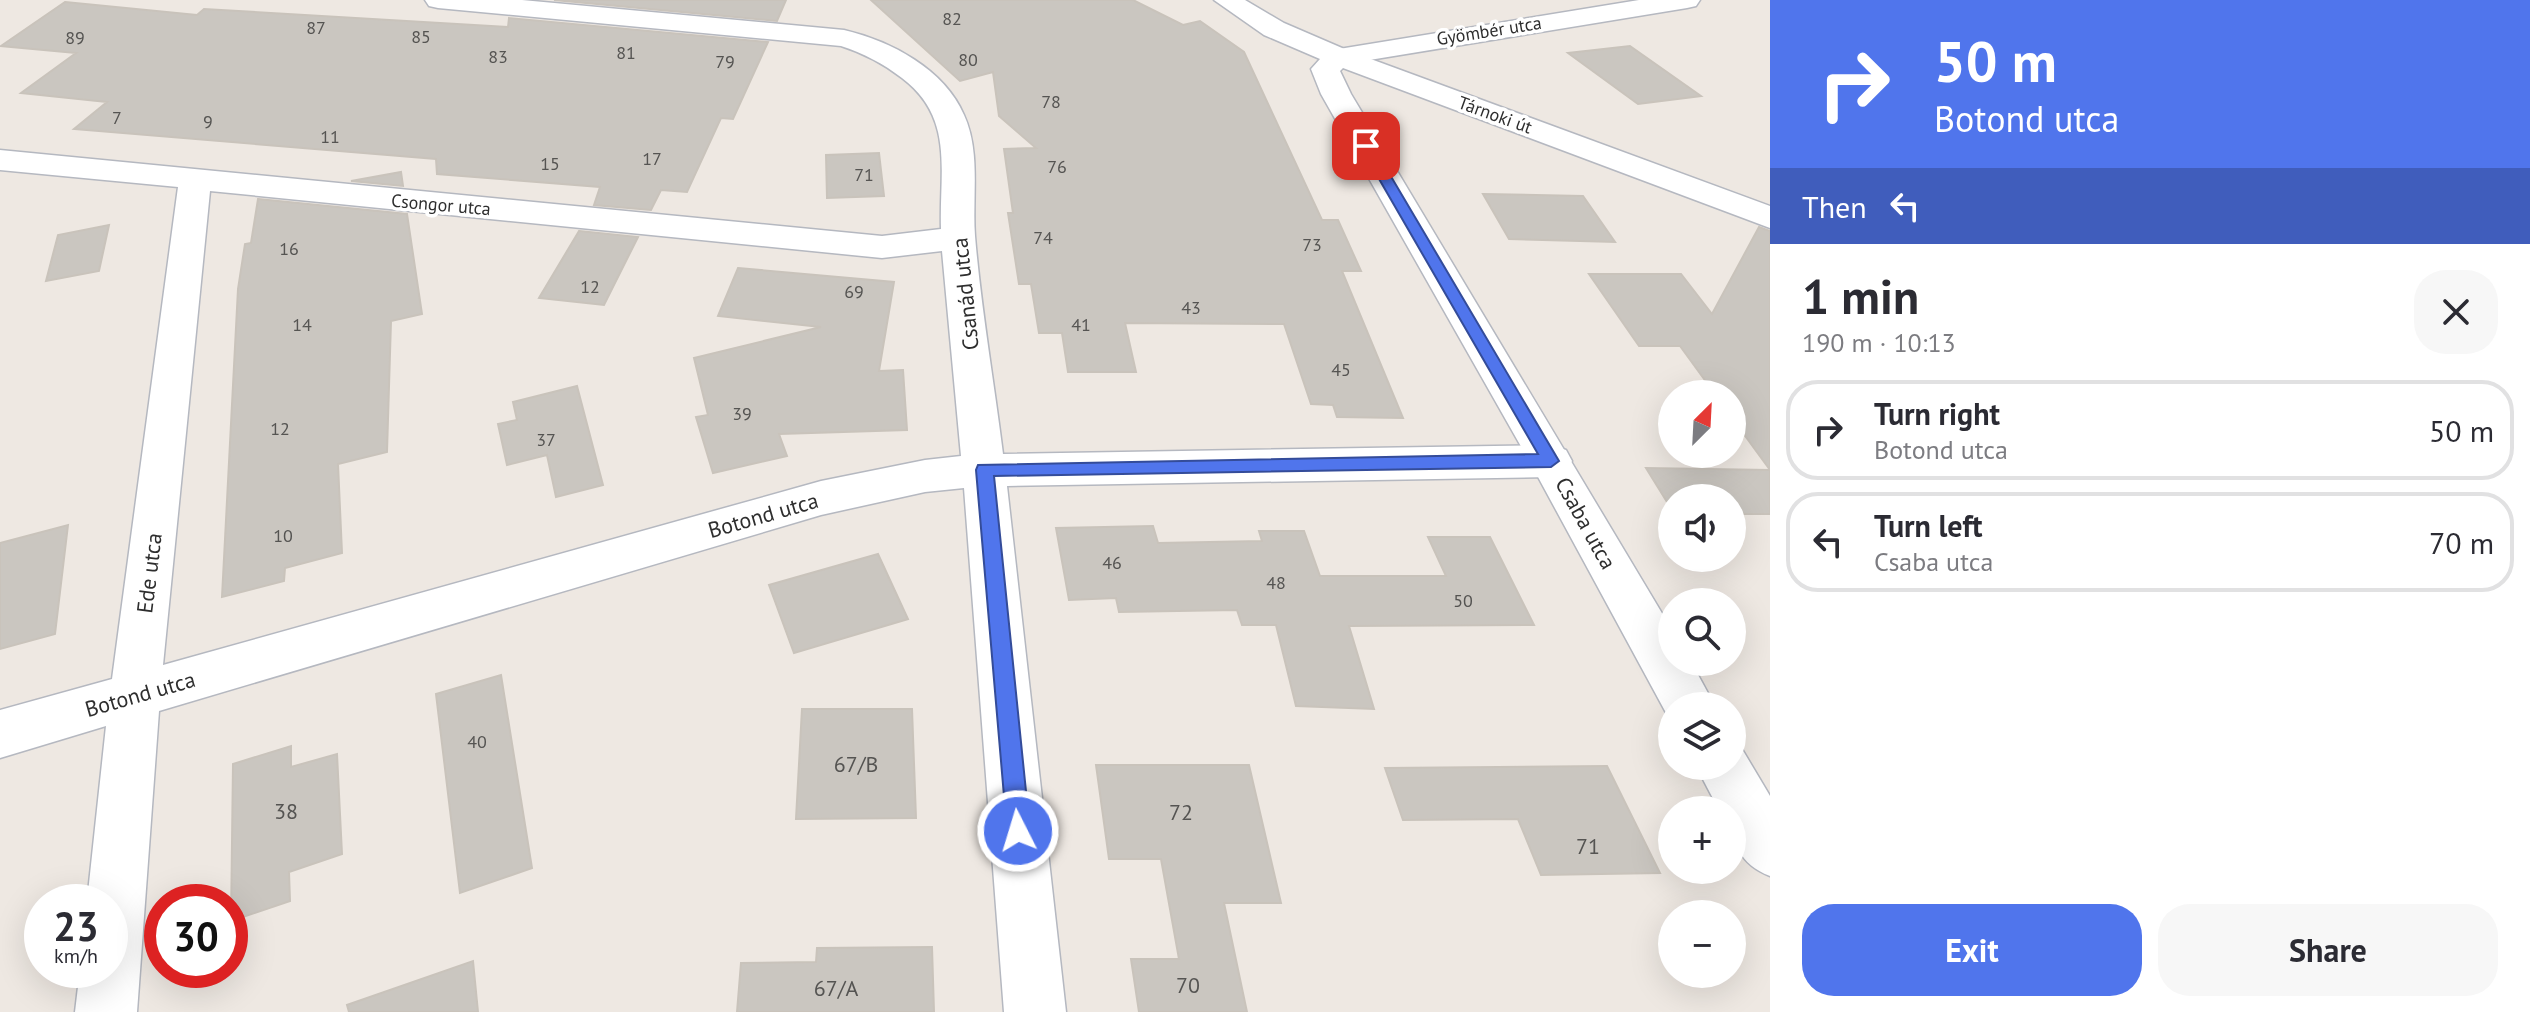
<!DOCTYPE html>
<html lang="en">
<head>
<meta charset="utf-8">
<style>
  :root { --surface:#fff; --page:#f7f7f7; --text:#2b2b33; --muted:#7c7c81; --line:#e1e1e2; --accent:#5075ec }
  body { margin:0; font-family:"PT Sans",sans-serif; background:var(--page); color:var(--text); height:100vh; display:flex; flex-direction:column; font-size:30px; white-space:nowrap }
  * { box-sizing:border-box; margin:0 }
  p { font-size:26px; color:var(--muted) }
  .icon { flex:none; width:44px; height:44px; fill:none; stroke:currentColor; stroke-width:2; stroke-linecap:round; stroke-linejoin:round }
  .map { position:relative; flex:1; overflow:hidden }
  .panel { display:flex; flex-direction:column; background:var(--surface); width:760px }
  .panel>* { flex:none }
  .guide { background:#5075ec; color:#fff; overflow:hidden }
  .needle { width:52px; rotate:24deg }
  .controls { position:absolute; left:1658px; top:380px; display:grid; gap:16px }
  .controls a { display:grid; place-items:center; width:88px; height:88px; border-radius:50%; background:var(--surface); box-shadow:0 8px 32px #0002; font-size:40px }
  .speed { position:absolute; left:24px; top:884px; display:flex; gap:16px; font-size:40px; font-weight:700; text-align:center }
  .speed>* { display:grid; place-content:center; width:104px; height:104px; border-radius:50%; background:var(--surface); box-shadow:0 8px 32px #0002; line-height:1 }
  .speed small { font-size:20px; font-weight:400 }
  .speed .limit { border:12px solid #d22; background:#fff; color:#111 }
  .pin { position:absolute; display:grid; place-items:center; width:68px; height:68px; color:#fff; margin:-34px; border-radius:16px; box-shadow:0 4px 12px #0006 }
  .me { position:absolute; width:88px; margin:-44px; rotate:355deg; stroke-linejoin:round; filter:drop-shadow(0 0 6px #0008) }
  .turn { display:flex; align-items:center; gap:28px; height:168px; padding:0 32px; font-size:36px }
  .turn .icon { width:104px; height:104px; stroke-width:2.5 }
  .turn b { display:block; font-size:56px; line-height:68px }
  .then { display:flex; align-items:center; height:76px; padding:0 32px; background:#0003; gap:16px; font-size:30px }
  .round { display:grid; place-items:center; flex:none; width:84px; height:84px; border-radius:32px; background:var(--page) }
  .head { display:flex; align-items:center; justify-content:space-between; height:136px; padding:0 32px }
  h1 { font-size:48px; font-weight:600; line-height:60px }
  .action { display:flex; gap:16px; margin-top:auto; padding:16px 32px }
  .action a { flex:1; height:92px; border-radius:32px; background:var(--accent); color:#fff; font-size:32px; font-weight:600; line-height:92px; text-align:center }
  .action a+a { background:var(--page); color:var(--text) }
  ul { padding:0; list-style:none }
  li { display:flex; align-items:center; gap:24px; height:100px; margin:0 16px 12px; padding:0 16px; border:4px solid var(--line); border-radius:32px }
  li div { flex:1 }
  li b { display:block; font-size:30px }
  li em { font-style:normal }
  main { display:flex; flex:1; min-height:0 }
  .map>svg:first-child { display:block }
</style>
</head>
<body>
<main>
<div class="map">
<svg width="1770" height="1012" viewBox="0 0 1770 1012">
  <rect width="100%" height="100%" fill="#eee8e2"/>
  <g fill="#cac6c0" stroke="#c9c3bb" stroke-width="2">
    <polygon points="554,0 786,0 777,21"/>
    <polygon points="871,0 1133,0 1183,25 1200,21 1244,52 1322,220 1338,220 1361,271 1342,271 1403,418 1337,417 1333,405 1311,404 1284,324 1125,323 1136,372 1068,372 1062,333 1039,333 1031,284 1019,284 1008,213 1013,213 1004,149 1036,148 999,116 993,72 960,81"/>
    <polygon points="65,2 197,15 204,9 508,27 509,18 768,42 733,119 721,118 687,192 661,190 651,210 594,205 600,187 437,174 436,159 74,129 107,102 21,93 76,53 1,46"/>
    <polygon points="1630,46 1701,96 1638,104 1568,53"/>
    <polygon points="879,153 884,196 827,198 826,155"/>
    <polygon points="401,172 403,186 351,181"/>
    <polygon points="1483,194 1583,196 1615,242 1509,239"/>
    <polygon points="258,199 407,214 422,314 391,321 387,452 338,464 342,553 285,568 284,581 222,597 238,289 245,244 251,243"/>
    <polygon points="109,225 99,271 46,281 58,235"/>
    <polygon points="1759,227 1770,231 1770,514 1732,514 1732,498 1672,498 1672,510 1646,468 1770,470 1732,418 1732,394 1715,394 1680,346 1639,346 1589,274 1681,274 1712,314"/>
    <polygon points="579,231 638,237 604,305 539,298"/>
    <polygon points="738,268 894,282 879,371 903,370 907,430 779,434 787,456 713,473 696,417 708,415 694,358 821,327 718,316"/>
    <polygon points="577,386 603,485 556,497 547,455 507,465 498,424 517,420 513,402"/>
    <polygon points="68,525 55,634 0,649 0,543"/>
    <polygon points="1153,526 1158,543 1262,541 1259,531 1304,531 1320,576 1446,576 1428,537 1490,537 1534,625 1349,626 1374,709 1296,706 1276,625 1242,625 1237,610 1119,612 1116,598 1069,600 1056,528"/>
    <polygon points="878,554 908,619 794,653 769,585"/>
    <polygon points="501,675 532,868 460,893 436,694"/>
    <polygon points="802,709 912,709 916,818 796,819"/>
    <polygon points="291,746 291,767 337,754 342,854 289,872 290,901 231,921 233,764"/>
    <polygon points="1096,765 1249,765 1281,903 1224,903 1247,1012 1139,1012 1131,959 1179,959 1161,859 1109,859"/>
    <polygon points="1607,766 1660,873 1541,875 1518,819 1403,820 1385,768"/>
    <polygon points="932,947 934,1012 737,1012 741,963 816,962 817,948"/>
    <polygon points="473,961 478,1012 349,1012 347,1005"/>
  </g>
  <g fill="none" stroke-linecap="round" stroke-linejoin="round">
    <defs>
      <g id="street">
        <path d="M425,0h97l322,30c47,11 100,39 120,85 17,37 8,82 11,121 6,73 19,145 28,218l548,-9 15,5 6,11 -6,11 -15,5 -544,9 59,526h-62l-40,-524 -39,4 -104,23 -662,196 -22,301h-62l5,-42h30v-68h-23l19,-176 -106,32v-48l112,-31 66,-492 -178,-17v-20l882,86 59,-7c-2,-58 14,-111 -39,-151 -18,-14 -39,-25 -61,-32l-403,-38 -9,-2zM210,191l672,67 60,-7 19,205 -36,4 -104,21 -658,184z"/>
        <polygon points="1639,0 1700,0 1696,6 1687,8 1339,65 1329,63 1325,57 1329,51 1339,49"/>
      </g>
      <g id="secondary">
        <polygon points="1214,0 1245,0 1284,23 1349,51 1770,206 1770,228 1343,68 1340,71 1351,94 1672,630 1672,662 1691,662 1715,706 1672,706 1671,722 1531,464 1321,94 1311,69 1320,59 1264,35"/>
        <path d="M1732,745l10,4 28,47v80c-31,-12 -38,-33 -38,-66h-13l-23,-44h36z"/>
      </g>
    </defs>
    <use href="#street" stroke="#b5b8c0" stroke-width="3"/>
    <use href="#secondary" stroke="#b5b8c0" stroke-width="3"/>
    <use href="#street" fill="#fff" fill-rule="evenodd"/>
    <use href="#secondary" fill="#fff" fill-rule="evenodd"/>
  </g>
  <polygon fill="#5075ec" stroke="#344c99" stroke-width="2" points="1362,143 1373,146 1559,461 1551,467 994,476 1030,831 1026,839 1018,842 1010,839 1007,831 976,470 978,465 1538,454 1360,146"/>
  <g text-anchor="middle" stroke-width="7" stroke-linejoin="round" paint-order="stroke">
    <g font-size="18" fill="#555452">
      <text x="952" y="25">82</text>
      <text x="316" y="34">87</text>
      <text x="421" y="43">85</text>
      <text x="75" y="44">89</text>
      <text x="626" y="59">81</text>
      <text x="498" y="63">83</text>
      <text x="968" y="66">80</text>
      <text x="725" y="68">79</text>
      <text x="1051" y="108">78</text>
      <text x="117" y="124">7</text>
      <text x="208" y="128">9</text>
      <text x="330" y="143">11</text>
      <text x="652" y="165">17</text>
      <text x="550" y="170">15</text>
      <text x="1057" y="173">76</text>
      <text x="864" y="181">71</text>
      <text x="1043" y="244">74</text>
      <text x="1312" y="251">73</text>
      <text x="289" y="255">16</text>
      <text x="590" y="293">12</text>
      <text x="854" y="298">69</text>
      <text x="1191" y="314">43</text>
      <text x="302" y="331">14</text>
      <text x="1081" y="331">41</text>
      <text x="1341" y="376">45</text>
      <text x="742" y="420">39</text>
      <text x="280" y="435">12</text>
      <text x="546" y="446">37</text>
      <text x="283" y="542">10</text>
      <text x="1112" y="569">46</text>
      <text x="1276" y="589">48</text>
      <text x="1463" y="607">50</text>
      <text x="477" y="748">40</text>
    </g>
    <g font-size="18" fill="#2e2e2e" stroke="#fff">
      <text transform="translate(1489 31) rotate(-9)" y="6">Gyömbér utca</text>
      <text transform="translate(1495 115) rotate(20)" y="6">Tárnoki út</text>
      <text transform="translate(441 205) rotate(5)" y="6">Csongor utca</text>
    </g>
    <g font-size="22" fill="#2e2e2e" stroke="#fff">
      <text transform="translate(965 294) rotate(-96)" y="8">Csanád utca</text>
      <text transform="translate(763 515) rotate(-16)" y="8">Botond utca</text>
      <text transform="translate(1586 523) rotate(61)" y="8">Csaba utca</text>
      <text transform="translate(149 573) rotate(-83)" y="8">Ede utca</text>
      <text transform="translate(140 694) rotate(-16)" y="8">Botond utca</text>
    </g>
    <g font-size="22" fill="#555452">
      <text x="856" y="772">67/B</text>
      <text x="286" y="819">38</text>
      <text x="1181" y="820">72</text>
      <text x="1588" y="854">71</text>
      <text x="1188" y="993">70</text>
      <text x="836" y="996">67/A</text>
    </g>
  </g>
</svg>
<div class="controls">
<a><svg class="needle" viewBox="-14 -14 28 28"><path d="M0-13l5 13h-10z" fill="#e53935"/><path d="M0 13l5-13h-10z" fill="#7c7c81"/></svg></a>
<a><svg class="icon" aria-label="sound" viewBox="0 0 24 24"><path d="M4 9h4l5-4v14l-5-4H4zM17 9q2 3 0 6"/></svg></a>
<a><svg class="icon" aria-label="search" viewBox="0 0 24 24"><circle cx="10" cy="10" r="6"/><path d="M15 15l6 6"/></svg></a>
<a><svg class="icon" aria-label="layers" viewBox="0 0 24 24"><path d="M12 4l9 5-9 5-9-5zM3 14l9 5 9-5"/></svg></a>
<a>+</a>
<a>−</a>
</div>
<div class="speed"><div>23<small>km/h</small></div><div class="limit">30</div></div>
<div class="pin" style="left:1366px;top:146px;background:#d93025"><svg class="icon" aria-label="arrive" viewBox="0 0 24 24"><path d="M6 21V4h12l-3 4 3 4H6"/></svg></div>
<svg class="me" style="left:1018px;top:831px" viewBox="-20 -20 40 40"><circle r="17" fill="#5075ec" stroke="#fff" stroke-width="3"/><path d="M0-11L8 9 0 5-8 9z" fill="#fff"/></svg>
</div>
<section class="panel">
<div class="guide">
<div class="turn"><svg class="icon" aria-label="right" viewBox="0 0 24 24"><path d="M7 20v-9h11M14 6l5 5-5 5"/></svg><div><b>50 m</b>Botond utca</div></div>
<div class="then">Then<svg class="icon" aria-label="left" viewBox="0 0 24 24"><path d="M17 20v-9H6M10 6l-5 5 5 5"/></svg></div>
</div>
<div class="head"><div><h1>1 min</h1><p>190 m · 10:13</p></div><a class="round"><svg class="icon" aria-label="close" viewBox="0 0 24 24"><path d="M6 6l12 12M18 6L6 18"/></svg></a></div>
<ul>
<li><svg class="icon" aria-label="right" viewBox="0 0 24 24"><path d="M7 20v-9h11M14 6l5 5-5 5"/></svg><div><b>Turn right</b><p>Botond utca</p></div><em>50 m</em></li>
<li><svg class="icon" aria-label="left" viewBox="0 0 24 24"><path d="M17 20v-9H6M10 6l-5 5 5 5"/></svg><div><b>Turn left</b><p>Csaba utca</p></div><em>70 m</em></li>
</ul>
<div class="action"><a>Exit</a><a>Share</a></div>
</section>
</main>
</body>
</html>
